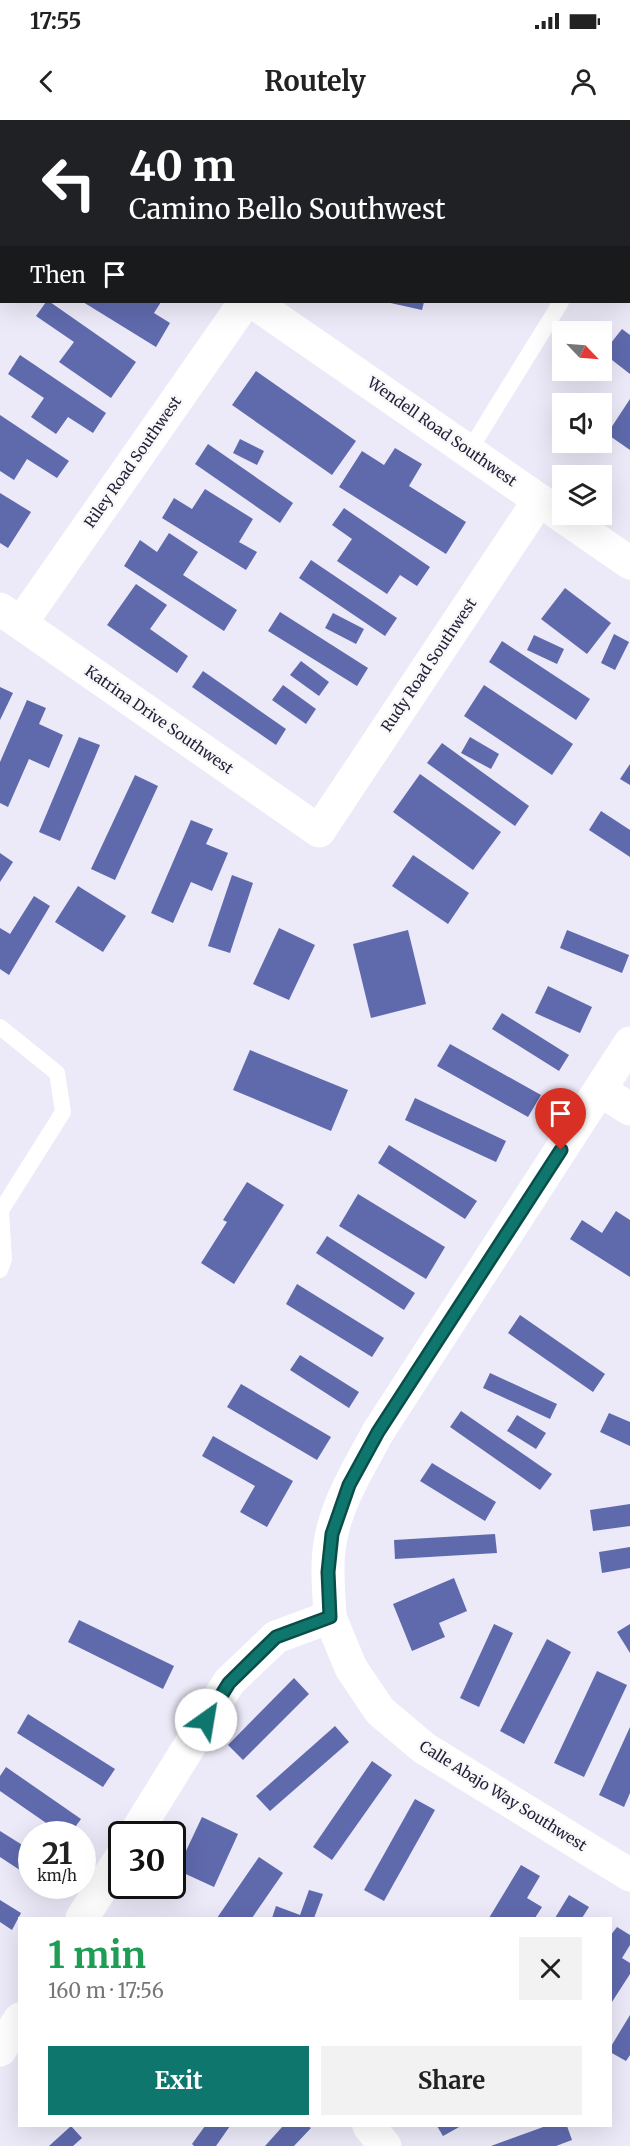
<!DOCTYPE html>
<html lang="en">
<head>
<meta charset="utf-8">
<style>
  :root { --surface:#fff; --page:#f2f2f2; --text:#222; --muted:#767676; --accent:#0f766e }
  body { margin:0; font-family:Merriweather,serif; background:var(--page); color:var(--text); height:100vh; display:flex; flex-direction:column; font-size:22px; white-space:nowrap }
  * { box-sizing:border-box; margin:0 }
  p { font-size:20px; color:var(--muted) }
  .icon { flex:none; width:33px; height:33px; fill:none; stroke:currentColor; stroke-width:2; stroke-linecap:round; stroke-linejoin:round }
  .map { position:relative; flex:1; overflow:hidden }
  .drawer { position:absolute; left:18px; top:1797px; width:594px; height:210px; display:flex; flex-direction:column; background:var(--surface); border-radius:0px; box-shadow:0 6px 24px #0002 }
  .drawer>* { flex:none }
  .banner { position:absolute; left:0px; top:0px; width:630px; height:183px; box-shadow:0 6px 24px #0002; background:#202124; color:#fff; overflow:hidden }
  .needle { width:39px; rotate:115deg }
  .buttons { position:absolute; left:552px; top:201px; display:grid; gap:12px }
  .buttons a { display:grid; place-items:center; width:60px; height:60px; border-radius:0px; background:var(--surface); box-shadow:0 6px 24px #0002; font-size:30px }
  .speed { position:absolute; left:18px; top:1701px; display:flex; gap:12px; font-size:30px; font-weight:700; text-align:center }
  .speed>* { display:grid; place-content:center; width:78px; height:78px; border-radius:50%; background:var(--surface); box-shadow:0 6px 24px #0002; line-height:1 }
  .speed small { font-size:15px; font-weight:400 }
  .speed .limit { border:3px solid #111; border-radius:9px; background:#fff; color:#111 }
  .pin { position:absolute; display:grid; place-items:center; width:51px; height:51px; color:#fff; margin:-62px -26px; border-radius:50% 50% 50% 0; rotate:-45deg; box-shadow:0 0 6px #0007 }
  .pin .icon { rotate:45deg }
  .me { position:absolute; width:66px; margin:-33px; rotate:32deg; stroke-linejoin:round; filter:drop-shadow(0 0 4px #0008) }
  .turn { display:flex; align-items:center; gap:21px; height:126px; padding:0 30px; font-size:27px }
  .turn .icon { width:78px; height:78px; stroke-width:2.5 }
  .turn b { display:block; font-size:42px; line-height:51px }
  .then { display:flex; align-items:center; height:57px; padding:0 30px; background:#0003; gap:12px; font-size:22px }
  .round { display:grid; place-items:center; flex:none; width:63px; height:63px; border-radius:0px; background:var(--page) }
  .summary { display:flex; align-items:center; justify-content:space-between; height:102px; padding:0 30px }
  h1 { font-size:36px; font-weight:700; line-height:45px; color:#1e9e55 }
  .action { display:flex; gap:12px; margin-top:auto; padding:12px 30px }
  .action a { flex:1; height:69px; border-radius:0px; background:var(--accent); color:#fff; font-size:24px; font-weight:700; line-height:69px; text-align:center }
  .action a+a { background:var(--page); color:var(--text) }
  .status { display:flex; justify-content:space-between; align-items:center; height:42px; padding:0 30px; background:var(--surface); direction:ltr }
  .status svg { height:16px; fill:currentColor }
  header { display:flex; justify-content:space-between; align-items:center; height:78px; padding:0 30px; background:var(--surface); font-size:27px; font-weight:700 }
  .map>svg:first-child { display:block }
</style>
</head>
<body>
<div class="status"><b>17:55</b><svg viewBox="0 0 49 12"><path d="M0 12V9h3v3zM5 12V6h3v6zM10 12V3h3v9zM15 12V0h3v12zM26 1h20v11H26zM47 4h2v5h-2z"/></svg></div>
<header><svg class="icon" aria-label="back" viewBox="0 0 24 24"><path d="M15 5l-7 7 7 7"/></svg>Routely<svg class="icon" aria-label="person" viewBox="0 0 24 24"><circle cx="12" cy="8" r="4"/><path d="M4 21q1-7 8-7t8 7"/></svg></header>
<div class="map">
<svg width="630" height="2026" viewBox="0 0 630 2026">
  <rect width="100%" height="100%" fill="#ece9f8"/>
  <g fill="#5f6aad">
    <polygon points="46,182 50,182 136,242 111,278 59,242 74,222 36,196"/>
    <polygon points="83,182 161,182 154,193 170,203 156,227"/>
    <polygon points="386,182 424,182 422,190"/>
    <polygon points="622,209 630,215 630,254 603,233"/>
    <polygon points="20,235 106,293 93,313 68,297 56,314 31,297 44,278 8,254"/>
    <polygon points="256,251 356,321 332,355 232,285"/>
    <polygon points="630,279 630,330 607,314"/>
    <polygon points="0,295 69,341 57,358 27,339 14,360 0,351"/>
    <polygon points="240,319 264,331 257,345 233,333"/>
    <polygon points="208,324 293,383 280,403 195,344"/>
    <polygon points="395,328 422,344 409,366 466,402 446,434 339,367 362,331 384,345"/>
    <polygon points="205,369 253,399 239,422 257,432 246,450 162,398 174,378 192,389"/>
    <polygon points="0,373 31,392 8,428 0,423"/>
    <polygon points="344,388 430,447 417,466 400,455 387,474 337,441 352,419 332,405"/>
    <polygon points="169,413 198,432 183,455 237,490 224,511 124,446 140,420 157,432"/>
    <polygon points="311,440 397,498 385,516 299,458"/>
    <polygon points="136,464 167,485 150,509 188,536 177,553 107,505"/>
    <polygon points="565,468 611,503 587,534 541,499"/>
    <polygon points="280,492 368,548 357,566 268,511"/>
    <polygon points="333,493 364,509 356,524 325,508"/>
    <polygon points="614,514 629,522 615,550 601,543"/>
    <polygon points="534,515 564,529 557,544 527,530"/>
    <polygon points="502,521 590,579 576,600 489,542"/>
    <polygon points="301,541 329,562 319,576 290,555"/>
    <polygon points="203,551 286,609 276,625 192,567"/>
    <polygon points="283,565 316,589 306,604 272,580"/>
    <polygon points="484,565 573,624 552,655 464,596"/>
    <polygon points="0,567 13,573 0,600"/>
    <polygon points="27,580 46,588 39,604 63,615 49,648 29,639 8,687 0,683 0,642"/>
    <polygon points="79,617 100,625 60,721 39,712"/>
    <polygon points="470,617 499,634 491,649 461,633"/>
    <polygon points="442,623 529,686 515,706 427,643"/>
    <polygon points="630,644 630,665 620,659"/>
    <polygon points="420,654 501,712 473,750 393,692"/>
    <polygon points="135,655 158,666 115,760 91,749"/>
    <polygon points="601,691 630,710 630,737 589,710"/>
    <polygon points="191,700 213,709 206,724 228,733 212,771 191,762 173,803 151,793"/>
    <polygon points="0,733 13,742 0,762"/>
    <polygon points="413,735 469,773 448,804 392,766"/>
    <polygon points="232,755 253,763 230,833 208,826"/>
    <polygon points="78,766 126,796 103,832 55,802"/>
    <polygon points="34,776 50,786 9,855 0,849 0,808 10,814"/>
    <polygon points="279,808 315,825 289,880 253,864"/>
    <polygon points="408,810 426,884 371,898 353,824"/>
    <polygon points="567,810 629,835 622,853 560,828"/>
    <polygon points="548,866 592,887 580,913 535,893"/>
    <polygon points="502,893 569,935 559,951 492,909"/>
    <polygon points="450,924 541,975 528,997 437,946"/>
    <polygon points="250,930 348,970 331,1011 233,970"/>
    <polygon points="415,978 506,1021 496,1042 405,1000"/>
    <polygon points="389,1025 477,1081 465,1099 378,1043"/>
    <polygon points="247,1062 284,1085 234,1164 201,1143 227,1102 223,1100"/>
    <polygon points="358,1074 445,1127 426,1159 339,1106"/>
    <polygon points="616,1091 630,1100 630,1157 570,1119 582,1100 602,1113"/>
    <polygon points="327,1116 415,1173 404,1190 316,1133"/>
    <polygon points="297,1164 384,1218 372,1237 286,1184"/>
    <polygon points="520,1195 605,1254 593,1272 508,1213"/>
    <polygon points="300,1235 359,1272 349,1288 290,1250"/>
    <polygon points="490,1253 557,1284 550,1299 483,1268"/>
    <polygon points="241,1264 331,1317 317,1340 227,1287"/>
    <polygon points="461,1291 552,1354 540,1370 450,1307"/>
    <polygon points="609,1293 630,1302 630,1326 600,1312"/>
    <polygon points="517,1295 546,1313 536,1329 507,1311"/>
    <polygon points="213,1316 293,1361 267,1407 240,1392 255,1366 202,1336"/>
    <polygon points="432,1343 496,1382 485,1401 420,1361"/>
    <polygon points="630,1384 630,1406 593,1411 590,1390"/>
    <polygon points="495,1414 497,1433 395,1439 394,1420"/>
    <polygon points="630,1427 630,1448 602,1453 599,1432"/>
    <polygon points="454,1458 467,1491 439,1503 445,1517 412,1531 393,1484"/>
    <polygon points="79,1500 174,1546 163,1569 68,1522"/>
    <polygon points="494,1504 513,1513 479,1587 460,1578"/>
    <polygon points="630,1504 630,1533 617,1512"/>
    <polygon points="547,1519 571,1532 524,1624 500,1611"/>
    <polygon points="597,1551 627,1565 584,1657 554,1643"/>
    <polygon points="294,1558 309,1574 243,1640 228,1625"/>
    <polygon points="28,1594 115,1649 103,1667 17,1613"/>
    <polygon points="335,1606 349,1622 270,1691 256,1676"/>
    <polygon points="630,1607 630,1673 624,1687 599,1675"/>
    <polygon points="372,1641 392,1655 332,1740 313,1727"/>
    <polygon points="6,1647 81,1699 70,1714 62,1714 0,1671 0,1656"/>
    <polygon points="415,1679 435,1690 384,1781 364,1770"/>
    <polygon points="202,1697 238,1714 214,1767 177,1750"/>
    <polygon points="0,1711 32,1731 32,1758 0,1737"/>
    <polygon points="259,1737 283,1753 252,1798 217,1798"/>
    <polygon points="521,1745 540,1756 527,1778 542,1787 535,1798 489,1798"/>
    <polygon points="309,1770 323,1774 314,1798 272,1798 276,1786 300,1795"/>
    <polygon points="569,1775 589,1787 582,1798 555,1798"/>
    <polygon points="0,1780 21,1793 12,1810 0,1802"/>
    <polygon points="617,1807 630,1815 630,1825 622,1838 630,1843 630,1854 610,1885 610,1816"/>
    <polygon points="630,1895 630,1935 626,1941 610,1932 610,1928"/>
    <polygon points="71,2006 82,2018 73,2026 49,2026"/>
    <polygon points="205,2006 230,2006 216,2026 194,2026 192,2024"/>
    <polygon points="283,2006 308,2006 311,2008 294,2026 265,2026"/>
    <polygon points="437,2006 461,2006 443,2016"/>
    <polygon points="546,2006 567,2006 572,2020 556,2026 491,2026"/>
  </g>
  <g fill="none" stroke-linecap="round" stroke-linejoin="round">
    <g stroke="#fff" stroke-width="16">
      <polyline points="469,331 561,182"/>
      <polyline points="0,907 57,953 63,992 0,1092"/>
      <polyline points="0,1150 4,1139 1,1092"/>
    </g>
    <g stroke="#fff" stroke-width="33">
      <polyline points="0,6 2,7"/>
      <polyline points="253,182 630,443"/>
      <polyline points="0,489 319,711 539,380"/>
      <polyline points="21,503 245,182"/>
      <polyline points="600,970 630,989"/>
      <polyline points="330,1497 351,1548 380,1591 424,1628 630,1755"/>
      <path d="M135,1714l94,-152 47,-45 54,-20c-1,-27 -5,-56 2,-84 8,-36 29,-69 46,-101l252,-389"/>
      <polyline points="82,1798 122,1736"/>
      <polyline points="0,1930 20,1899"/>
      <polyline points="369,2006 385,2026"/>
    </g>
  </g>
  <g fill="none" stroke-linecap="round" stroke-linejoin="round">
    <defs>
      <polyline id="route" points="206,1600 229,1563 276,1517 330,1497 328,1452 332,1414 349,1365 378,1312 561,1030"/>
    </defs>
    <use href="#route" stroke="#0a4d48" stroke-width="15"/>
    <use href="#route" stroke="#0f766e" stroke-width="10"/>
  </g>
  <g text-anchor="middle" stroke-width="5" stroke-linejoin="round" paint-order="stroke">
    <g font-size="15" fill="#241d38" stroke="#f8f8f8">
      <text transform="translate(442 312) rotate(35)" y="5">Wendell Road Southwest</text>
      <text transform="translate(133 342) rotate(-55)" y="5">Riley Road Southwest</text>
      <text transform="translate(429 545) rotate(-56)" y="5">Rudy Road Southwest</text>
      <text transform="translate(159 600) rotate(35)" y="5">Katrina Drive Southwest</text>
      <text transform="translate(503 1676) rotate(32)" y="5">Calle Abajo Way Southwest</text>
    </g>
  </g>
</svg>
<div class="buttons">
<a><svg class="needle" viewBox="-14 -14 28 28"><path d="M0-13l5 13h-10z" fill="#e53935"/><path d="M0 13l5-13h-10z" fill="#767676"/></svg></a>
<a><svg class="icon" aria-label="sound" viewBox="0 0 24 24"><path d="M4 9h4l5-4v14l-5-4H4zM17 9q2 3 0 6"/></svg></a>
<a><svg class="icon" aria-label="layers" viewBox="0 0 24 24"><path d="M12 4l9 5-9 5-9-5zM3 14l9 5 9-5"/></svg></a>
</div>
<div class="speed"><div>21<small>km/h</small></div><div class="limit">30</div></div>
<div class="pin" style="left:561px;top:1030px;background:#d93025"><svg class="icon" aria-label="arrive" viewBox="0 0 24 24"><path d="M6 21V4h12l-3 4 3 4H6"/></svg></div>
<svg class="me" style="left:206px;top:1600px" viewBox="-20 -20 40 40"><circle r="19" fill="#fff"/><path d="M0-13L10 11 0 6-10 11z" fill="#0f766e"/></svg>
<div class="banner">
<div class="turn"><svg class="icon" aria-label="left" viewBox="0 0 24 24"><path d="M17 20v-9H6M10 6l-5 5 5 5"/></svg><div><b>40 m</b>Camino Bello Southwest</div></div>
<div class="then">Then<svg class="icon" aria-label="arrive" viewBox="0 0 24 24"><path d="M6 21V4h12l-3 4 3 4H6"/></svg></div>
</div>
<section class="drawer">
<div class="summary"><div><h1>1 min</h1><p>160 m · 17:56</p></div><a class="round"><svg class="icon" aria-label="close" viewBox="0 0 24 24"><path d="M6 6l12 12M18 6L6 18"/></svg></a></div>
<div class="action"><a>Exit</a><a>Share</a></div>
</section>
</div>
</body>
</html>
